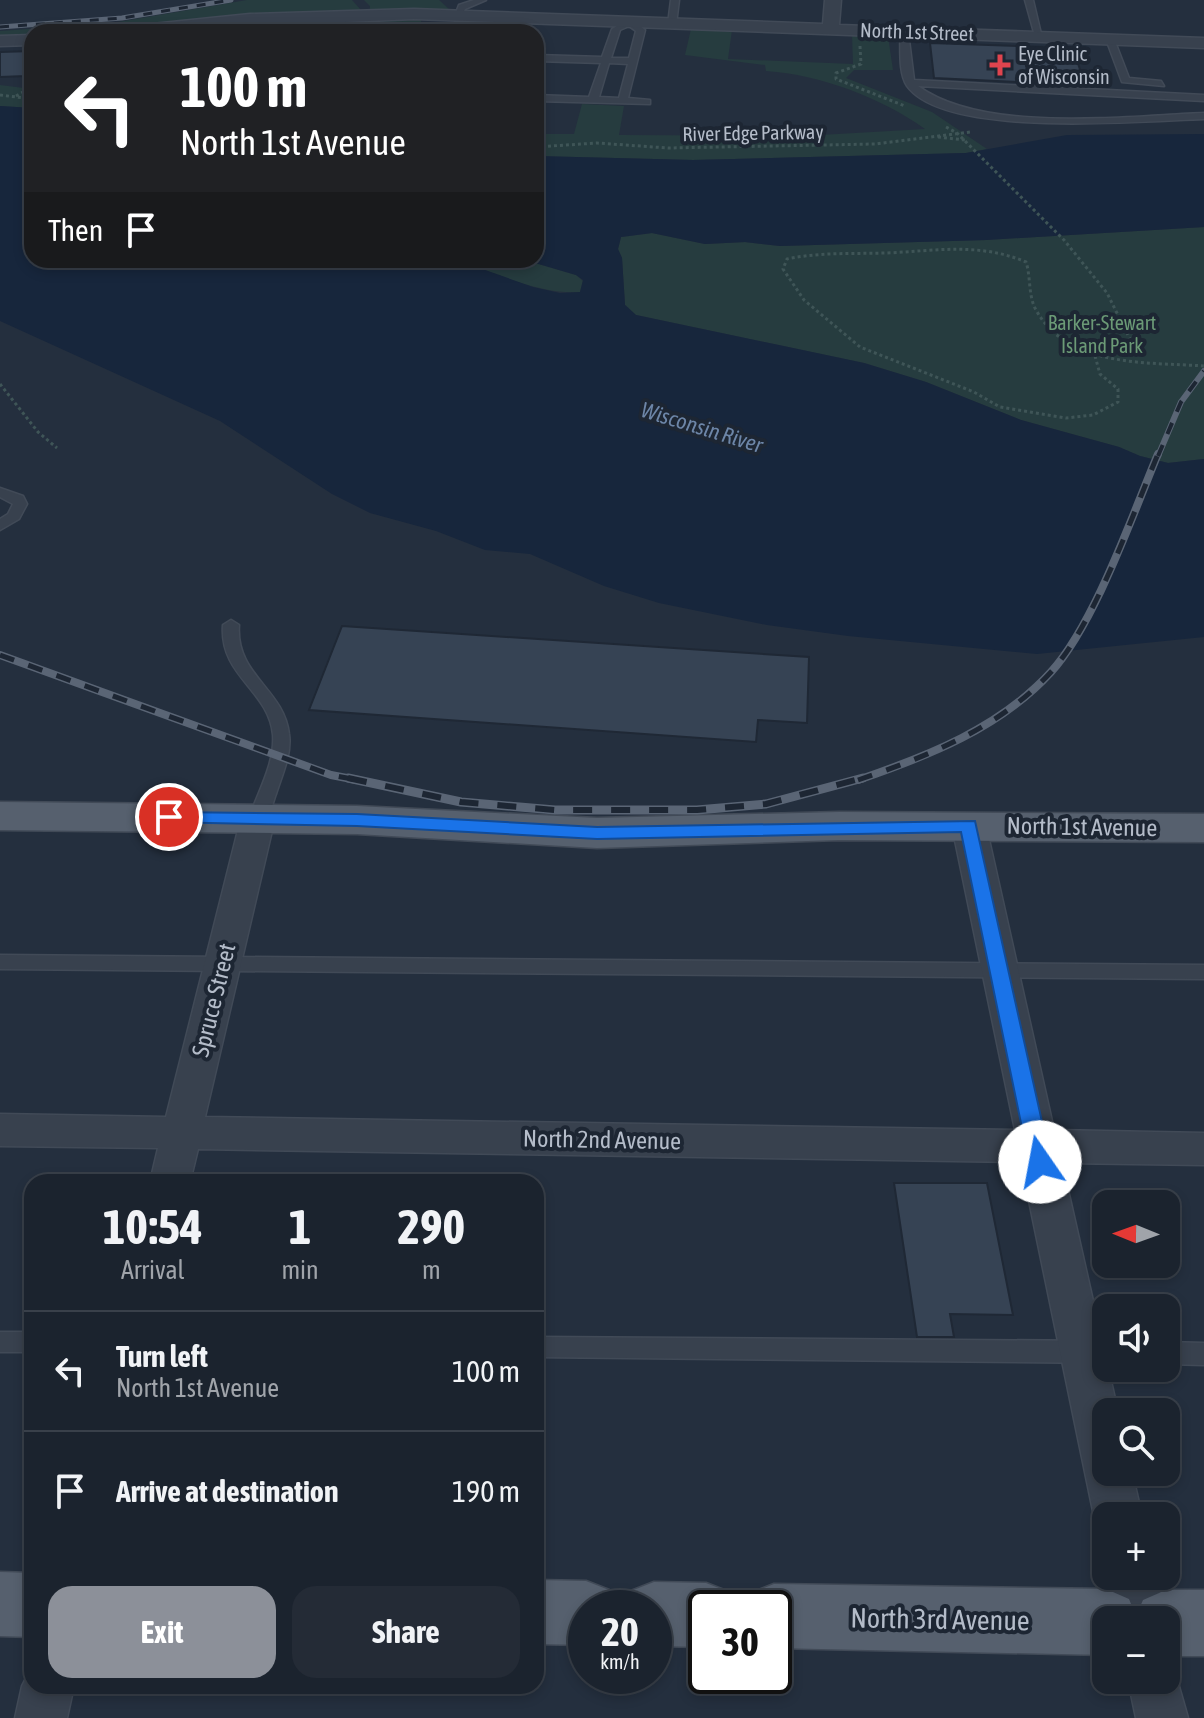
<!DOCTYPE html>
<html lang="en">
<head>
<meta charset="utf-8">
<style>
  :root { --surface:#1b232e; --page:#242b36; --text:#f1f3f6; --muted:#a0a4aa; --line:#39404a; --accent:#8c9099 }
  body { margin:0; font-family:"Asap Condensed",sans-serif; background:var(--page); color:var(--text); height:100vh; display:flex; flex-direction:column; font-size:30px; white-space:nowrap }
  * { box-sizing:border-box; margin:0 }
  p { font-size:26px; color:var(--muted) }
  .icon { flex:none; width:44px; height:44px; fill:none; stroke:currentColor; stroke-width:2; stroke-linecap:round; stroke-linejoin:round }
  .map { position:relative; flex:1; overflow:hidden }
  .side { position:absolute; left:24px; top:1174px; width:520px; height:520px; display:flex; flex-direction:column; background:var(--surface); border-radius:24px; box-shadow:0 4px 12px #0003,0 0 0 2px var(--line) }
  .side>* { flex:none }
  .guide { position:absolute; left:24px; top:24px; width:520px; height:244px; border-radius:24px; box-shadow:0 4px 12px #0003,0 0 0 2px var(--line); background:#202124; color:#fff; overflow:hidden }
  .needle { width:52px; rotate:271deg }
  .tools { position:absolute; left:1092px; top:1190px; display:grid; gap:16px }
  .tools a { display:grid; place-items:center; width:88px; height:88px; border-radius:16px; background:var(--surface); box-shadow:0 4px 12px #0003,0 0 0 2px var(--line); font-size:40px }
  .speed { position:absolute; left:568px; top:1590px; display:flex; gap:16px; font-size:40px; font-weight:700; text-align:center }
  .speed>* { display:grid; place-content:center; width:104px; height:104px; border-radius:50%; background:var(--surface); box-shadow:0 4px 12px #0003,0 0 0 2px var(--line); line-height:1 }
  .speed small { font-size:20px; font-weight:400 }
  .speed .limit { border:4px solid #111; border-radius:12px; background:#fff; color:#111 }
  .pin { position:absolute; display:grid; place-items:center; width:68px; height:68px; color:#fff; margin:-34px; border:4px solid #fff; border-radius:50%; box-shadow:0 2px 8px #0007 }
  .me { position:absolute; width:88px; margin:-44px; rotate:348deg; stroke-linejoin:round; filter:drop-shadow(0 0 6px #0008) }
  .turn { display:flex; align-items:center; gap:28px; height:168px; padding:0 24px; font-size:36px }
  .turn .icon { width:104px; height:104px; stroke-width:2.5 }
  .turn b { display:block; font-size:56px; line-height:68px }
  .then { display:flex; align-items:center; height:76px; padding:0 24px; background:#0003; gap:16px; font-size:30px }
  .eta { display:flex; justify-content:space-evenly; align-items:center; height:136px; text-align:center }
  .eta b { font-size:48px; font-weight:700; line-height:56px }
  .button { display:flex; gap:16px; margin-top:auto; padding:16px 24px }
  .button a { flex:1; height:92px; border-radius:24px; background:var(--accent); color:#fff; font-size:32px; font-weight:700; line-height:92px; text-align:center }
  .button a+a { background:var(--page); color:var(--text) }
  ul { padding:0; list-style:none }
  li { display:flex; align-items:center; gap:24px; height:120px; padding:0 24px; border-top:2px solid var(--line) }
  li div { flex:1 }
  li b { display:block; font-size:30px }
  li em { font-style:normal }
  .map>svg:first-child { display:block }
</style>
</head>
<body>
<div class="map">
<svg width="1204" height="1718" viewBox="0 0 1204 1718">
  <rect width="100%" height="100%" fill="#242f3e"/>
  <g fill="#263c3f">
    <polygon points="247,0 352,0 360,9 356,32 311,32 311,15 165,25 169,32 32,32 32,38 0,39 0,31 112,23"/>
    <polygon points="364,0 439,0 450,10 423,12 419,32 368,32 370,6"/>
    <path d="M691,29l41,1 -4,29 125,5 -1,-29 36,1 5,34h-39l-8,8 86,34 55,37 -21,4 -273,7 -157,-4v-22h38l8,-30 42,2 -5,29 184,1 122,-7c-45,-32 -104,-54 -159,-58l-1,-6 -80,-10z"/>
    <polygon points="0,85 32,89 32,108 0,106"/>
    <polygon points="1204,227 1204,459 1168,463 1140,456 1119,447 1021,420 926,382 864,363 636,315 625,305 622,258 618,249 621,237 652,233 705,244 745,242 780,246 986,240"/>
    <path d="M470,260h55l51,15 7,6 -3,11c-38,2 -73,-14 -109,-27z"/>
  </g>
  <polygon fill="#17263c" points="0,106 32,108 32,260 470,260 471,265 533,287 560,293 580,292 583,280 576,275 525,260 536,260 536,156 693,160 966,153 1067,135 1204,134 1204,227 986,240 780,246 745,242 705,244 652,233 621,237 618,249 622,258 625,305 636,315 864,363 926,382 1021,420 1119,447 1140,456 1168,463 1204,459 1204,637 1037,654 848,636 767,625 659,603 604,586 530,554 485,550 436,531 370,513 332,494 220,421 0,321"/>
  <g fill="#364354" stroke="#1f2835" stroke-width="2">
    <polygon points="930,43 1073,48 1085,85 934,78"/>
    <polygon points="32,51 32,64 26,76 0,77 0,52"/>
    <polygon points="342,626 809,657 807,723 758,720 756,742 309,710"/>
    <polygon points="894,1183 987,1183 1013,1315 950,1314 954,1337 917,1337"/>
  </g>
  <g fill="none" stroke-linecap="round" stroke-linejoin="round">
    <defs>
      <g id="service">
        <polygon points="474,0 486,0 465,9 460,18 454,18 459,5"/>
        <polygon points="671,0 679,0 676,24 672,27 668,24"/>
        <polygon points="1025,0 1033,0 1042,38 1035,36"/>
        <path d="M627,20h6l12,10 -17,68 22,2v4l-114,-3v-6l53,2 12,-34 -65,-2v-6l66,2 10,-28zM629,26l7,5 -7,27h-18l9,-28zM609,63l19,1 -9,34 -20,-1z"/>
        <path d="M904,29l4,3 6,48 290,15v6l-286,-15c66,48 207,30 286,27v6c-62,2 -259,20 -297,-33 -9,-14 -6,-38 -7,-54z"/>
        <polygon points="1110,36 1114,39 1129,78 1161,81 1164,86 1122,82 1106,39"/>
        <polygon points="0,488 23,496 27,504 19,519 0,530 0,519 8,514 13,504 0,497"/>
        <path d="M231,620l8,5c-4,50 45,64 50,109 3,20 -7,41 -13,60 -4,10 -6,27 -18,30l-9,-6c9,-26 26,-55 24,-83 -4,-45 -54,-59 -50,-110z"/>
        <polygon points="0,955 1204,965 1204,979 0,969"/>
        <rect x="0" y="1332" width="32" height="20"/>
        <polygon points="536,1337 1106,1341 1106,1363 536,1357"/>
        <polygon points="1166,1342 1204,1343 1204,1365 1166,1364"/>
      </g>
      <g id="minor">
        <polygon points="825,0 841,0 839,25 1204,38 1204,48 414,19 115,32 123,27 250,14 414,9 823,24"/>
        <polygon points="32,35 32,45 0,46 0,36"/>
        <polygon points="258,807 270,810 275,818 205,1117 1015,1130 952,826 957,818 969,815 981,818 986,826 1054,1130 1204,1133 1204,1165 1062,1163 1118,1412 1106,1412 1106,1472 1132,1472 1142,1516 1106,1516 1106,1534 1101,1532 1094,1516 1021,1162 198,1149 190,1182 150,1182 158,1148 0,1146 0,1114 166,1117 241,818 246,810"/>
        <polygon points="1106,1576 1156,1576 1166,1620 1116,1620"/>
        <polygon points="1166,1659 1172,1662 1188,1718 1136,1718 1128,1680 1166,1680"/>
        <polygon points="32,1667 32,1686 74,1686 67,1718 15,1718 22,1686"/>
      </g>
      <g id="primary">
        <polygon points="0,802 357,806 597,818 839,812 1204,814 1204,842 839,840 597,848 357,834 0,830"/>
        <polygon points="0,1572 32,1573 32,1637 0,1636"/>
        <polygon points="536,1580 586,1581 609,1590 616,1608 586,1608 586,1645 536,1644"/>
        <polygon points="654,1582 706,1583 729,1592 736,1608 706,1608 706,1647 654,1646 654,1608 624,1608 631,1591"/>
        <polygon points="774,1584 1106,1589 1129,1599 1136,1616 1143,1600 1166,1590 1204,1590 1204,1656 1166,1656 1166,1620 1106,1620 1106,1655 774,1648 774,1608 745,1608 751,1593"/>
      </g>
    </defs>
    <use href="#service" stroke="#414a57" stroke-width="3"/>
    <use href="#minor" stroke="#414a57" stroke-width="3"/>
    <use href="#primary" stroke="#414a57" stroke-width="3"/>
    <g stroke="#3f5557" stroke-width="3" stroke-dasharray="3 3" stroke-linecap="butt">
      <polyline points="860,46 861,64 836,73 836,79 905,106"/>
      <polyline points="0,95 32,99"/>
      <polyline points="16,96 32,87"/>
      <polyline points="946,127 957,133 1064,240 1107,293 1140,359"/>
      <polyline points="938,137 965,140"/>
      <polyline points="536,147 597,143 668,148 875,144 970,132"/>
      <path d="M1095,356l5,18 18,15v13l-25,13 -27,3 -66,-11 -26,-15 -114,-45 -56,-47 -21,-31 4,-10c33,-7 66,-5 99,-6 50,-2 92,-11 140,9 5,15 2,34 10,48 32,58 112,52 168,56"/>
      <polyline points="0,384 38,432 57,448"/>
    </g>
    <use href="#service" fill="#38414e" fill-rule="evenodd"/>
    <use href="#minor" fill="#38414e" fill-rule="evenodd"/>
    <use href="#primary" fill="#56606e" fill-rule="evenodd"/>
    <defs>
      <polyline id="rail-far3" points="0,27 122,18 231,0"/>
      <polyline id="rail-far2" points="1158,456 1181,402 1204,371"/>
      <g id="rail-far1">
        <polyline points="0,655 331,775 357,780"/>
        <path d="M858,780c70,-24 142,-52 193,-108 44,-49 81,-156 107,-218"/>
      </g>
      <polyline id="rail" points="348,778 461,802 555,810 697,810 766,804 863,778"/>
    </defs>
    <use href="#rail-far3" stroke="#5a6575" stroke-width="5"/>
    <use href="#rail-far2" stroke="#5a6575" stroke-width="6"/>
    <use href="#rail-far1" stroke="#5a6575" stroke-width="8"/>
    <use href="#rail" stroke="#5a6575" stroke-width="9"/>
    <use href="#rail-far3" stroke="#1d2633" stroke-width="3" stroke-dasharray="9" stroke-linecap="butt"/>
    <use href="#rail-far2" stroke="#1d2633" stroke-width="4" stroke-dasharray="12" stroke-linecap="butt"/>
    <use href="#rail-far1" stroke="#1d2633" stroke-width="5" stroke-dasharray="15" stroke-linecap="butt"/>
    <use href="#rail" stroke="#1d2633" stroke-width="6" stroke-dasharray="19" stroke-linecap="butt"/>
  </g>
  <polygon fill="#1a73e8" stroke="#114b97" stroke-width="2" points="169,812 357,814 597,827 975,821 1051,1162 1047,1169 1032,1169 1029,1162 961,832 597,839 357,826 163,822 160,817"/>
  <path fill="#e0444e" stroke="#1d2633" stroke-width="3" d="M996 53h8v8h8v8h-8v8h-8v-8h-8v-8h8z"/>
  <g text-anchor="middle" stroke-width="8" stroke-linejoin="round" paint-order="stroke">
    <g font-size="20" fill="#b4bcc9" stroke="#1d2633">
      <text transform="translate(917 32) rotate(2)" y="7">North 1st Street</text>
      <text transform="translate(753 133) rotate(-1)" y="7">River Edge Parkway</text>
    </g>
    <g font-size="20" fill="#b4bcc9" stroke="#1d2633" text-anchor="start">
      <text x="1018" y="61">Eye Clinic<tspan x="1018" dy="23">of Wisconsin</tspan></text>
    </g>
    <g font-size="20" fill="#6b9a76" stroke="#1d2633">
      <text x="1102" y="330">Barker-Stewart<tspan x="1102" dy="23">Island Park</tspan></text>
    </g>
    <g font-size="22" font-style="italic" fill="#6d86a8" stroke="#1d2633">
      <text transform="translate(702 427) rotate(17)" y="8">Wisconsin River</text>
    </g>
    <g font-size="24" fill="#b4bcc9" stroke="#1d2633">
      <text transform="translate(1082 827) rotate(1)" y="8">North 1st Avenue</text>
      <text transform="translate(214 1000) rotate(-76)" y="8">Spruce Street</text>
      <text transform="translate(602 1140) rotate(1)" y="8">North 2nd Avenue</text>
    </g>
    <g font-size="28" fill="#b4bcc9" stroke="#1d2633">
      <text transform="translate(940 1619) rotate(1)" y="10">North 3rd Avenue</text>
    </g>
  </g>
</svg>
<div class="tools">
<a><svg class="needle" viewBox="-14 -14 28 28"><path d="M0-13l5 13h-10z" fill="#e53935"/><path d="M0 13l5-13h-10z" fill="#a0a4aa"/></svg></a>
<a><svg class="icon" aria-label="sound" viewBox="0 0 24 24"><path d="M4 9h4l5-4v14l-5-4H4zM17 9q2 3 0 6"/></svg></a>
<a><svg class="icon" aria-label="search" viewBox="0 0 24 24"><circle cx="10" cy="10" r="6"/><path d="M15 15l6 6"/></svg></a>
<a>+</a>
<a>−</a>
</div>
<div class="speed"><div>20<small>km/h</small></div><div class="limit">30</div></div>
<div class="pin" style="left:169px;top:817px;background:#d93025"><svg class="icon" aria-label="arrive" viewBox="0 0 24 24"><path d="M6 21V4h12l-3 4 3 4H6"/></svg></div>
<svg class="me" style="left:1040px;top:1162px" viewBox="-20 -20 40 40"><circle r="19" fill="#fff"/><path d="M0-13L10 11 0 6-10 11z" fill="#1a73e8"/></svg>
<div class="guide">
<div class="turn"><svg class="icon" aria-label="left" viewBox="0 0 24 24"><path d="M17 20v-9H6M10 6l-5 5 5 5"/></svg><div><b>100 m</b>North 1st Avenue</div></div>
<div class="then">Then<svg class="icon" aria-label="arrive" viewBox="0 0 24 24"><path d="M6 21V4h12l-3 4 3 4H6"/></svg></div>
</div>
<section class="side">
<div class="eta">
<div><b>10:54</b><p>Arrival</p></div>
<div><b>1</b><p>min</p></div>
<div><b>290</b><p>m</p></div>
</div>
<ul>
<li><svg class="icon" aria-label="left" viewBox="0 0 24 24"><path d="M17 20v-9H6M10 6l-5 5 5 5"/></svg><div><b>Turn left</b><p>North 1st Avenue</p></div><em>100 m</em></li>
<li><svg class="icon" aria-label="arrive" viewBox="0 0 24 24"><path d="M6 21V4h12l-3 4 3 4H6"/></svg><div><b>Arrive at destination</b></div><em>190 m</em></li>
</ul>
<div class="button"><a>Exit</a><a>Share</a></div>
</section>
</div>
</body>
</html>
